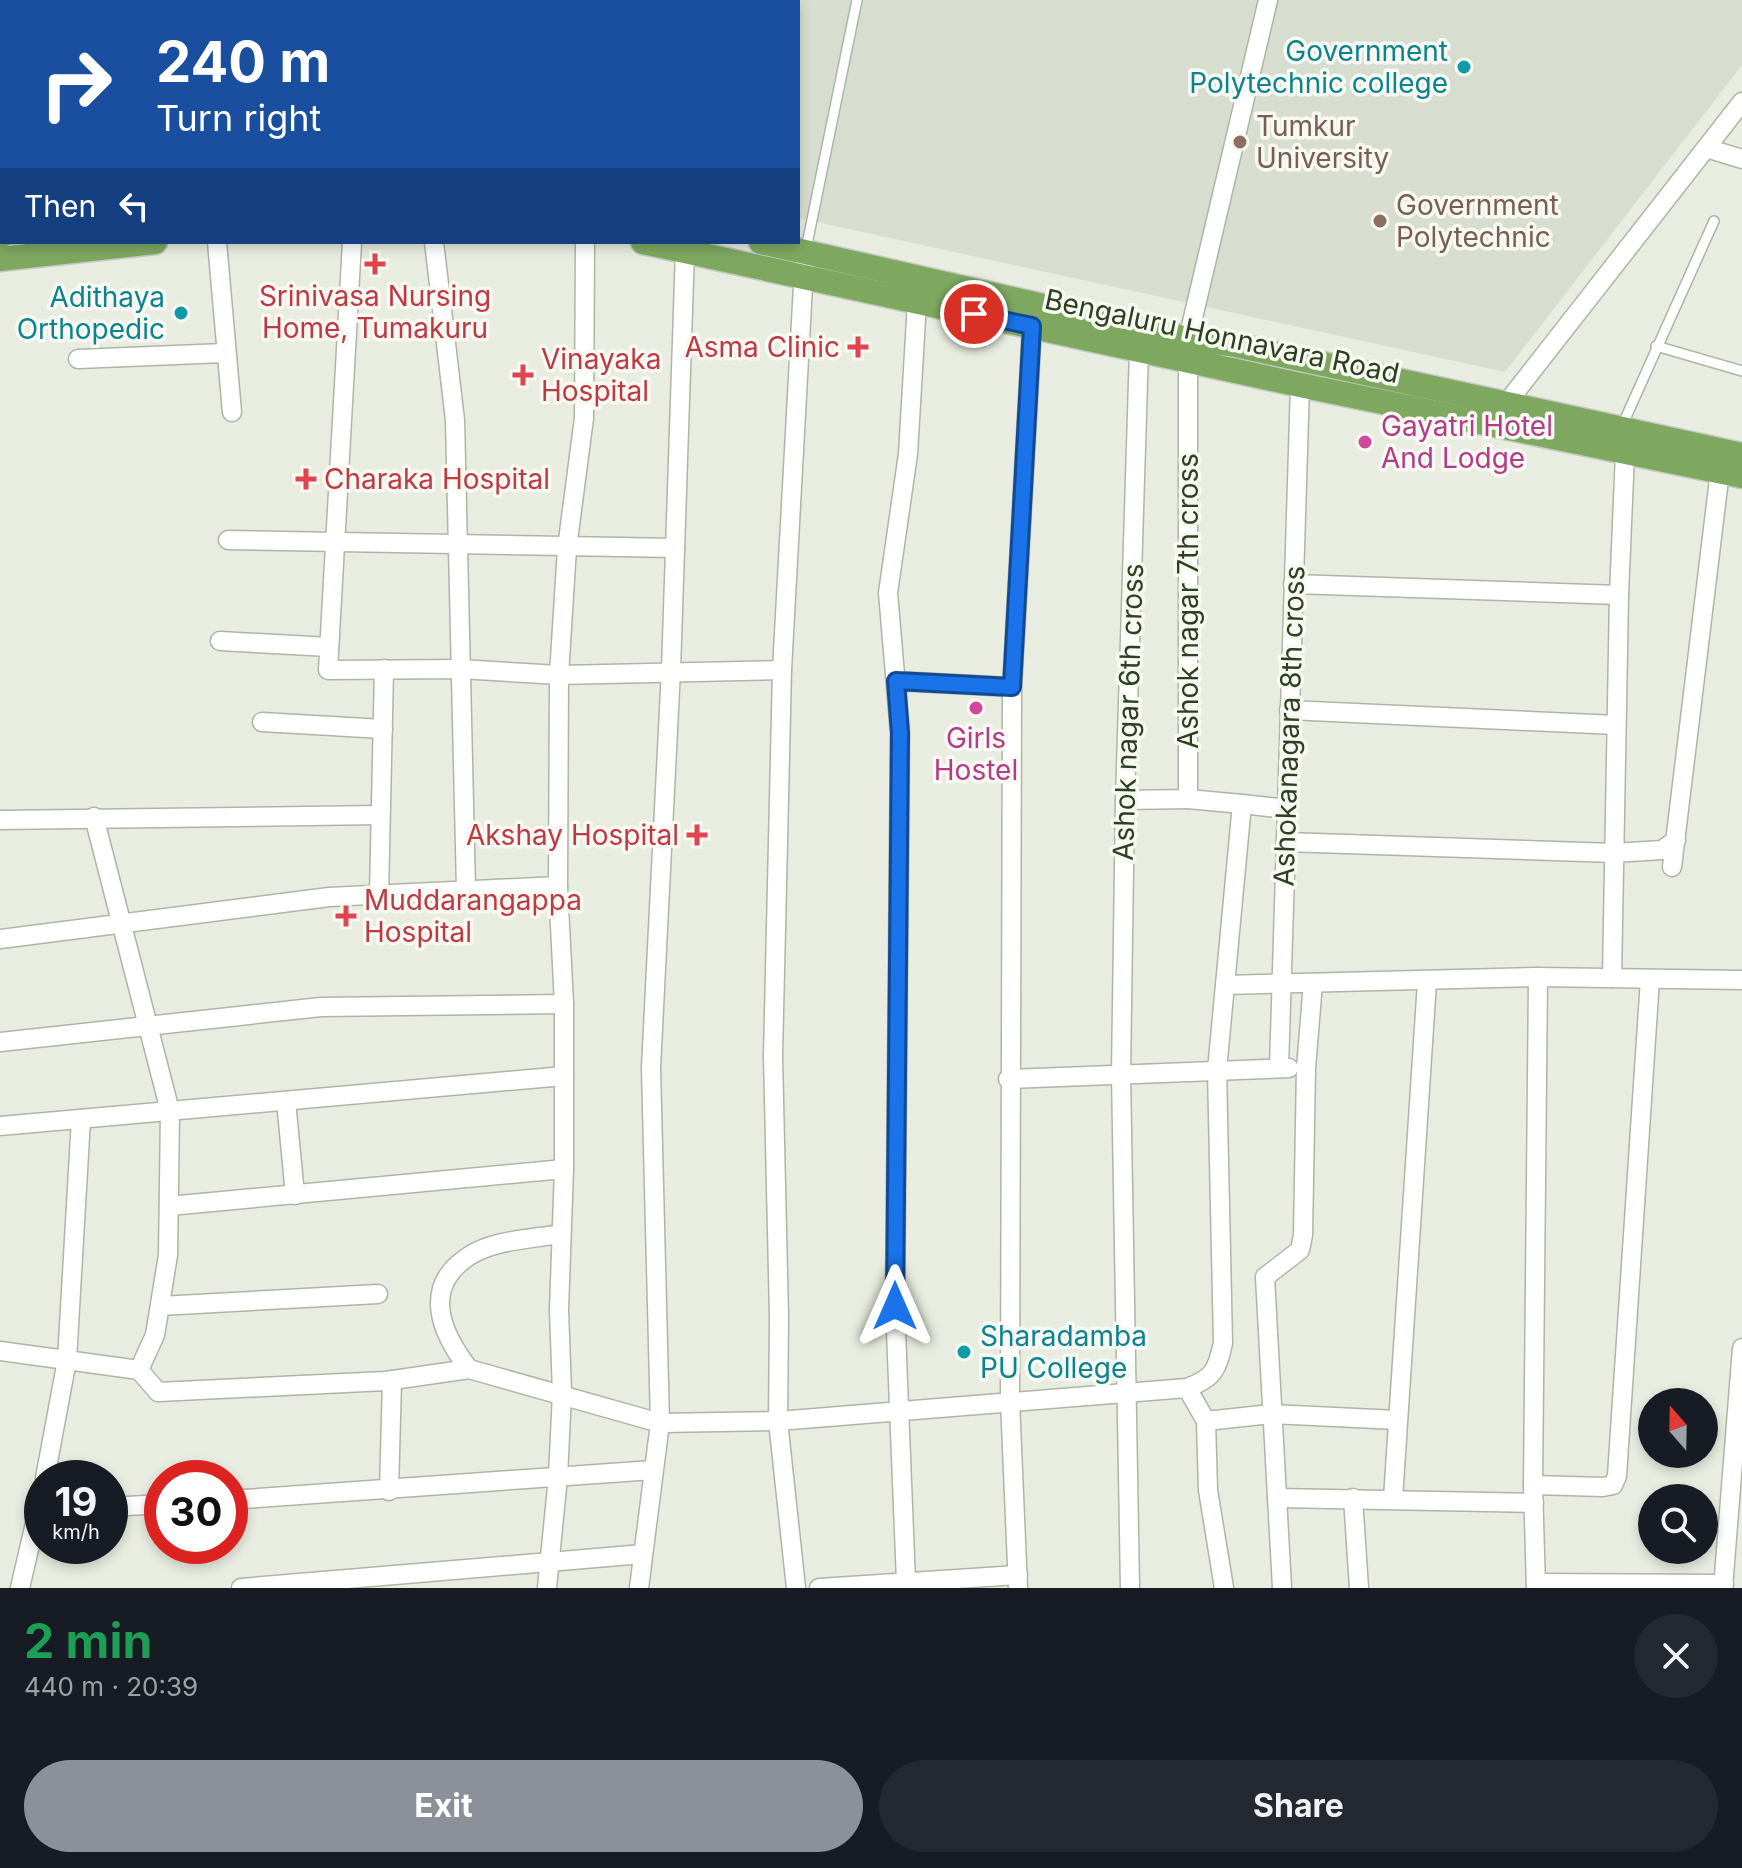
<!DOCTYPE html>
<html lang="en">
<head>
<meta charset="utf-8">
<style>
  :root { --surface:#171b24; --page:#242831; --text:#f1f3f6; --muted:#9ea1a6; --accent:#8c9099 }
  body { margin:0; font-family:Inter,sans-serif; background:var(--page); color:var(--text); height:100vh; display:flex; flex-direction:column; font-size:30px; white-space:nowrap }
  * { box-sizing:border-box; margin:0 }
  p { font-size:26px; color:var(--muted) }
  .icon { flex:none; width:44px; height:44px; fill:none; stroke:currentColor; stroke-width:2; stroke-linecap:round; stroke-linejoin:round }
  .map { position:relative; height:1588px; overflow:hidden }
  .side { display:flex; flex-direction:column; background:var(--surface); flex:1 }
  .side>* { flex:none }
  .guide { position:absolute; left:0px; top:0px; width:800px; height:244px; box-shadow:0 4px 12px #0003; background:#1a4fa0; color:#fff; overflow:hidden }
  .needle { width:52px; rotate:340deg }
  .tools { position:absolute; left:1638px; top:1388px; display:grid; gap:16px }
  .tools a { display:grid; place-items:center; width:80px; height:80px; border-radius:50%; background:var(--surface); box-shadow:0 4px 12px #0003; font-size:40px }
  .speed { position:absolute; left:24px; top:1460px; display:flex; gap:16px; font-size:40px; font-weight:700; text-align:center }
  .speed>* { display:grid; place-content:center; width:104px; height:104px; border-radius:50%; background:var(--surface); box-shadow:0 4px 12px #0003; line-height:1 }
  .speed small { font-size:20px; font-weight:400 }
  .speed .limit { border:12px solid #d22; background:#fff; color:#111 }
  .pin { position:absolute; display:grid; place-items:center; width:68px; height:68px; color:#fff; margin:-34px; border:4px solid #fff; border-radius:50%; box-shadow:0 2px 8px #0007 }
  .me { position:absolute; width:88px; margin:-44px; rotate:0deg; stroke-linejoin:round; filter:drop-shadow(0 0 6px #0008) }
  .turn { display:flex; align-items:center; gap:28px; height:168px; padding:0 24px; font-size:36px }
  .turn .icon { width:104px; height:104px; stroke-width:2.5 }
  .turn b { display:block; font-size:56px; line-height:68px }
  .then { display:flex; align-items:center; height:76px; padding:0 24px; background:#0003; gap:16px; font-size:30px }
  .round { display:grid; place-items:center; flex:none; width:84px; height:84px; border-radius:42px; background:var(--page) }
  .head { display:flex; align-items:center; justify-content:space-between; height:136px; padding:0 24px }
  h1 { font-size:48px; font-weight:700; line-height:60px; color:#1e9e55 }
  .primary-button { display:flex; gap:16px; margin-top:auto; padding:16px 24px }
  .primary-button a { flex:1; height:92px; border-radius:48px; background:var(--accent); color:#fff; font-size:32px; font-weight:700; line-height:92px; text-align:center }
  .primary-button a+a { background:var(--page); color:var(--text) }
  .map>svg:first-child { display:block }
</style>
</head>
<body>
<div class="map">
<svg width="1742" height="1588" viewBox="0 0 1742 1588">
  <rect width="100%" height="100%" fill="#e9ede1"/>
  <polygon fill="#d8decf" points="390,0 1742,0 1742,65 1505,372 798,218 798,2"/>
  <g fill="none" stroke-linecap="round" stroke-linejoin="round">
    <defs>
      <g id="service">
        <polyline points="806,249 857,0"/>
        <polyline points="1656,346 1742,371"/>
        <polyline points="1622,426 1714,221"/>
      </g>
      <g id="minor">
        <polyline points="1706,148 1742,159"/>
        <polyline points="217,242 232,412"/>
        <polyline points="352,242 328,670 460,669 559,675 782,670"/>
        <polyline points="434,242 455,420 466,890"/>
        <polyline points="78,359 224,353"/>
        <polyline points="1506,404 1742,102"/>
        <polyline points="228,540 675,548"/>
        <polyline points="1293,584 1619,595"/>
        <polyline points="220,641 329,647"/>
        <polyline points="896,681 1012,687"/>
        <polyline points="1289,710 1616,725"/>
        <polyline points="262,722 383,729"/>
        <polyline points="1125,800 1188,799 1188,339 1268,0"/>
        <polyline points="1242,804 1287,809"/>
        <polyline points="94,817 170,1111 168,1255 155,1335 139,1370"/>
        <polyline points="0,820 380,815"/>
        <polyline points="1286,842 1614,853 1662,850 1676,840"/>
        <polyline points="1672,867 1720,471"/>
        <polyline points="379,895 384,669"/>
        <polyline points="0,939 329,897 558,886"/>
        <polyline points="1612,978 1619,595 1625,453"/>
        <polyline points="1225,985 1538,977 1742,980"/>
        <polyline points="0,1042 321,1007 564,1004"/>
        <polyline points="1279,1068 1300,385"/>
        <polyline points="1008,1079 1289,1068"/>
        <polyline points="286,1101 295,1195"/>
        <polyline points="0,1126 564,1076"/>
        <polyline points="169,1206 564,1169"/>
        <polyline points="160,1306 378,1294"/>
        <path d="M0,1351l139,19 19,22 228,-11 83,-12 191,54 118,-2 409,-33c27,-10 30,-18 36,-45l-6,-273 25,-266 -54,-5"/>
        <path d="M469,1369c-28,-36 -48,-82 0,-113 24,-16 63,-17 91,-22"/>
        <polyline points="1187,1388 1206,1421 1208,1490 1224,1588"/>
        <polyline points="1206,1421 1271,1414 1398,1420"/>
        <polyline points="45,1478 67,1360 81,1119"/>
        <polyline points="1533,1485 1603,1487 1613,1485 1617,1476 1650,979"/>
        <polyline points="389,1491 392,1380"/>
        <polyline points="1278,1498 1534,1503"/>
        <polyline points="1353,1498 1359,1588"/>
        <polyline points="1393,1499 1427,982"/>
        <polyline points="230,1500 653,1470"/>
        <polyline points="110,1507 162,1504"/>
        <polyline points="906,1582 895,1306 900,733 888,593 908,454 917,302"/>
        <polyline points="1536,1583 1724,1584"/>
        <polyline points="20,1588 42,1493"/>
        <polyline points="241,1588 643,1554"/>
        <polyline points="547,1588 558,1477 562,1393 559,1310 564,1169 564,1004 558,886 559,675 567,548 584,418 585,242"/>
        <polyline points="639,1588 660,1423 651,1068 671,670 685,250"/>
        <polyline points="796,1588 778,1421 779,1317 773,1056 782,670 804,267"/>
        <polyline points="819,1588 1018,1575"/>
        <polyline points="1018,1588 1010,1401 1012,687 1032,326"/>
        <polyline points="1130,1588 1121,1074 1125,800 1139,350"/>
        <polyline points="1282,1588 1265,1277 1300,1250 1303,1235 1306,1068 1313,983"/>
        <polyline points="1536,1588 1533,1485 1538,977"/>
        <polyline points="1723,1588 1742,1348"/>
      </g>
      <g id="secondary">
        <polyline points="348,2 348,0"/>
        <polyline points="371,2 372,0"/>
      </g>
      <g id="primary">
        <polyline points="0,99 2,100"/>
        <polyline points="0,127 2,128"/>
        <polyline points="0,236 2,235"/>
        <polyline points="643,242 1300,385 1742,476"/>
        <polyline points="761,242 1188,339 1231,344 1742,455"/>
        <polyline points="0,259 155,242"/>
      </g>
    </defs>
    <use href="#service" stroke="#adb6a3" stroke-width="12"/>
    <use href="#minor" stroke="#adb6a3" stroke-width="21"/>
    <use href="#secondary" stroke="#b2c1a4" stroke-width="27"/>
    <use href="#primary" stroke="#c4cac0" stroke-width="27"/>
    <use href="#service" stroke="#fff" stroke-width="9"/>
    <use href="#minor" stroke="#fff" stroke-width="18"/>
    <use href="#secondary" stroke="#fff" stroke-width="24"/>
    <use href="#primary" stroke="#7ea860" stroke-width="24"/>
  </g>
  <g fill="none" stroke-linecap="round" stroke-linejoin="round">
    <defs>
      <polyline id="route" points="895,1306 900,733 896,681 1012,687 1032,326 974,314"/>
    </defs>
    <use href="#route" stroke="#114b97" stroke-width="20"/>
    <use href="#route" stroke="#1a73e8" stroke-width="14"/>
  </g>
  <g fill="#0f9aa8" stroke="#f7f9f2" stroke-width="3">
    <circle cx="1464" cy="67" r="8"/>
    <circle cx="181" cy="313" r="8"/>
    <circle cx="964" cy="1352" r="8"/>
  </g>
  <g fill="#8d6e63" stroke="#f7f9f2" stroke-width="3">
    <circle cx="1240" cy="142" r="8"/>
    <circle cx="1380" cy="221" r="8"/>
  </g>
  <g fill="#e0444e" stroke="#f7f9f2" stroke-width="3">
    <path d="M371 252h8v8h8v8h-8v8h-8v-8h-8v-8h8z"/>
    <path d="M854 335h8v8h8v8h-8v8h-8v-8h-8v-8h8z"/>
    <path d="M519 363h8v8h8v8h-8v8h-8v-8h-8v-8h8z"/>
    <path d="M302 467h8v8h8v8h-8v8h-8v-8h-8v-8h8z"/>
    <path d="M693 823h8v8h8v8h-8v8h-8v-8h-8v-8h8z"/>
    <path d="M342 904h8v8h8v8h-8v8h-8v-8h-8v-8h8z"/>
  </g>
  <g fill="#d1479c" stroke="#f7f9f2" stroke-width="3">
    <circle cx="1365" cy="442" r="8"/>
    <circle cx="976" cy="708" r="8"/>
  </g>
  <g text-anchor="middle" stroke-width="7" stroke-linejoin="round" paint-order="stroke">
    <g font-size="28" fill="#0d838f" stroke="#f7f9f2" text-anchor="end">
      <text x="1448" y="61">Government<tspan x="1448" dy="32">Polytechnic college</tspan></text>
      <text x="165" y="307">Adithaya<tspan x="165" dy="32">Orthopedic</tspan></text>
      <text x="980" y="1346" text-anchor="start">Sharadamba<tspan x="980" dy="32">PU College</tspan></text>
    </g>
    <g font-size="28" fill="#785e54" stroke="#f7f9f2" text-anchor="start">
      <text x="1256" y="136">Tumkur<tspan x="1256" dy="32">University</tspan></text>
      <text x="1396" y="215">Government<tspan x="1396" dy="32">Polytechnic</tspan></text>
    </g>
    <g font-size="28" fill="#be3a42" stroke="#f7f9f2" text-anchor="start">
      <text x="375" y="306" text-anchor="middle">Srinivasa Nursing<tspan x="375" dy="32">Home, Tumakuru</tspan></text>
      <text x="840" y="357" text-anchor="end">Asma Clinic</text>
      <text x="541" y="369">Vinayaka<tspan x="541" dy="32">Hospital</tspan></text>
      <text x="324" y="489">Charaka Hospital</text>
      <text x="679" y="845" text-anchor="end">Akshay Hospital</text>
      <text x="364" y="910">Muddarangappa<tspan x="364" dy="32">Hospital</tspan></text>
    </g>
    <g font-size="28" fill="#2d401f" stroke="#f7f9f2">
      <text transform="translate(1222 336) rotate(12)" y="10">Bengaluru Honnavara Road</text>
      <text transform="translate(1188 601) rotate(-90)" y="10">Ashok nagar 7th cross</text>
      <text transform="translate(1128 712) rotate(-88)" y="10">Ashok nagar 6th cross</text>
      <text transform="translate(1289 726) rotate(-88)" y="10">Ashokanagara 8th cross</text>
    </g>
    <g font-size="28" fill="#b23c85" stroke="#f7f9f2" text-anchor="start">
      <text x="1381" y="436">Gayatri Hotel<tspan x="1381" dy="32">And Lodge</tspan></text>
      <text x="976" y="748" text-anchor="middle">Girls<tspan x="976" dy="32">Hostel</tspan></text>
    </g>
  </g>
</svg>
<div class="tools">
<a><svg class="needle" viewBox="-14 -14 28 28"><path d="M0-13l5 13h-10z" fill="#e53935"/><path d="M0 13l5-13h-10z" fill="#9ea1a6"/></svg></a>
<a><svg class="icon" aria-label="search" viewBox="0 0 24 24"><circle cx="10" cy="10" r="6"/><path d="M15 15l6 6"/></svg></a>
</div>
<div class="speed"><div>19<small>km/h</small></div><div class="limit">30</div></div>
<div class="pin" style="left:974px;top:314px;background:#d93025"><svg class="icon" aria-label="arrive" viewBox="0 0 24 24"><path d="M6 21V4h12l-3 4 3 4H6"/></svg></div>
<svg class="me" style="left:895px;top:1306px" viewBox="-20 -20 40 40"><path d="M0-17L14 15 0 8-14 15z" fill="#1a73e8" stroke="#fff" stroke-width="4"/></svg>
<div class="guide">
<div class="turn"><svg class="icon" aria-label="right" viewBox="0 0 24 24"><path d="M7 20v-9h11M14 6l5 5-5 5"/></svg><div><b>240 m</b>Turn right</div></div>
<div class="then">Then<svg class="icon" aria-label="left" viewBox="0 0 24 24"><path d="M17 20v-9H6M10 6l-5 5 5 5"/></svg></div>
</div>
</div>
<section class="side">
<div class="head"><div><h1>2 min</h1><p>440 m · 20:39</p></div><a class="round"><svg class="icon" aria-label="close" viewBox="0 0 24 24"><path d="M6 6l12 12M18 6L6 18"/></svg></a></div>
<div class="primary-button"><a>Exit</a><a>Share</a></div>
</section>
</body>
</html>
